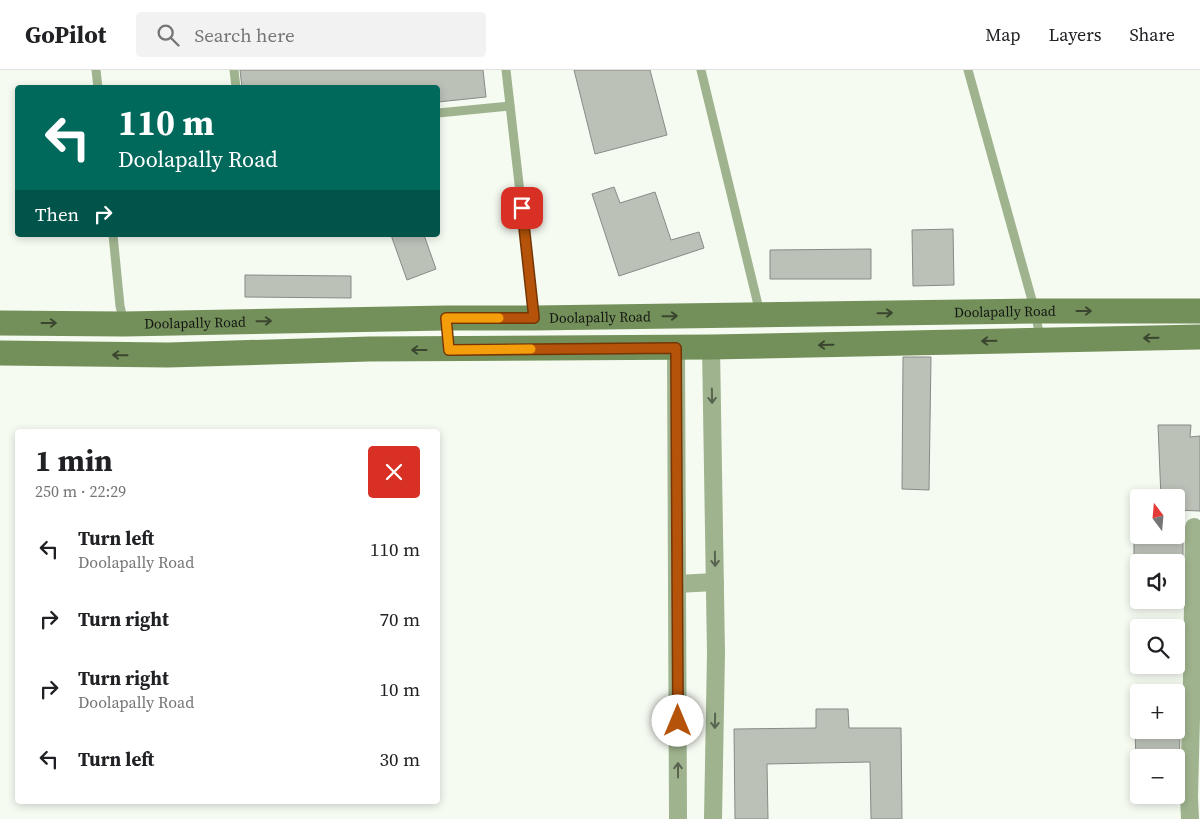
<!DOCTYPE html>
<html lang="en">
<head>
<meta charset="utf-8">
<style>
  :root { --surface:#fff; --page:#f2f2f2; --text:#202124; --muted:#757577; --line:#e0e0e0 }
  body { margin:0; font-family:"Source Serif 4",serif; background:var(--page); color:var(--text); height:100vh; display:flex; flex-direction:column; font-size:19px; white-space:nowrap }
  * { box-sizing:border-box; margin:0 }
  p { font-size:16px; color:var(--muted) }
  .icon { flex:none; width:28px; height:28px; fill:none; stroke:currentColor; stroke-width:2; stroke-linecap:round; stroke-linejoin:round }
  .map { position:relative; flex:1; overflow:hidden }
  .side { position:absolute; left:15px; top:359px; width:425px; height:375px; display:flex; flex-direction:column; background:var(--surface); border-radius:5px; box-shadow:0 2px 8px #0003 }
  .side>* { flex:none }
  .banner { position:absolute; left:15px; top:15px; width:425px; height:152px; border-radius:5px; box-shadow:0 2px 8px #0003; background:#00695c; color:#fff; overflow:hidden }
  .needle { width:32px; rotate:344deg }
  .tools { position:absolute; left:1130px; top:419px; display:grid; gap:10px }
  .tools a { display:grid; place-items:center; width:55px; height:55px; border-radius:5px; background:var(--surface); box-shadow:0 2px 8px #0003; font-size:25px }
  .pin { position:absolute; display:grid; place-items:center; width:42px; height:42px; color:#fff; margin:-21px; border-radius:10px; box-shadow:0 2px 8px #0006 }
  .me { position:absolute; width:55px; margin:-28px; rotate:0deg; stroke-linejoin:round; filter:drop-shadow(0 0 4px #0008) }
  .turn { display:flex; align-items:center; gap:18px; height:105px; padding:0 20px; font-size:22px }
  .turn .icon { width:65px; height:65px; stroke-width:2.5 }
  .turn b { display:block; font-size:35px; line-height:42px }
  .then { display:flex; align-items:center; height:48px; padding:0 20px; background:#0003; gap:10px; font-size:19px }
  .round { display:grid; place-items:center; flex:none; width:52px; height:52px; border-radius:5px; background:var(--page) }
  .head { display:flex; align-items:center; justify-content:space-between; height:85px; padding:0 20px }
  h1 { font-size:30px; font-weight:700; line-height:38px }
  ul { padding:0; list-style:none }
  li { display:flex; align-items:center; gap:15px; height:70px; padding:0 20px }
  li div { flex:1 }
  li b { display:block; font-size:19px }
  li em { font-style:normal }
  header { display:flex; align-items:center; gap:30px; box-sizing:border-box; height:70px; padding:0 25px; background:var(--surface); border-bottom:1px solid var(--line) }
  header strong { font-size:24px }
  nav { display:flex; gap:28px; margin-inline-start:auto; font-size:18px }
  .search { width:350px; height:45px; background:var(--page); display:flex; align-items:center; gap:12px; box-sizing:border-box; padding:0 18px; border-radius:5px; color:var(--muted); font-size:19px }
  .map>svg:first-child { display:block }
</style>
</head>
<body>
<header>
<strong>GoPilot</strong>
<div class="search"><svg class="icon" aria-label="search" viewBox="0 0 24 24"><circle cx="10" cy="10" r="6"/><path d="M15 15l6 6"/></svg>Search here</div>
<nav><a>Map</a><a>Layers</a><a>Share</a></nav>
</header>
<div class="map">
<svg width="1200" height="749" viewBox="0 0 1200 749">
  <rect width="100%" height="100%" fill="#f6fbf2"/>
  <g fill="#bcc1b8" stroke="#878b83">
    <polygon points="240,0 483,0 486,27 438,32 438,18 242,18"/>
    <polygon points="574,0 650,0 667,65 595,84"/>
    <polygon points="614,117 620,133 655,122 671,170 699,162 704,178 619,206 592,124"/>
    <polygon points="953,159 954,215 913,216 912,160"/>
    <polygon points="391,165 424,165 436,199 407,210"/>
    <polygon points="871,179 871,209 770,209 770,180"/>
    <polygon points="245,205 351,206 351,228 245,227"/>
    <polygon points="903,287 931,287 929,420 902,419"/>
    <polygon points="1158,355 1191,355 1190,367 1200,366 1200,441 1176,440 1176,428 1161,428"/>
    <polygon points="1183,467 1183,492 1134,493 1134,468"/>
    <polygon points="816,639 848,639 849,658 901,658 902,749 871,749 870,692 767,694 768,749 735,749 734,659 816,658"/>
    <polygon points="1180,662 1179,709 1176,709 1176,688 1136,688 1135,663"/>
  </g>
  <g fill="none" stroke-linecap="round" stroke-linejoin="round">
    <g stroke="#9fb38e" stroke-width="9">
      <polyline points="96,0 98,18"/>
      <polyline points="234,0 236,18"/>
      <polyline points="506,0 534,245"/>
      <polyline points="701,0 760,243"/>
      <polyline points="968,0 1035,241 1040,268"/>
      <polyline points="438,43 510,36"/>
      <polyline points="113,165 120,236 124,253"/>
    </g>
    <g stroke="#9fb38e" stroke-width="18">
      <polyline points="711,277 716,583 713,749"/>
      <polyline points="676,278 678,749"/>
      <polyline points="677,514 715,512"/>
      <polyline points="1190,749 1189,727 1192,607 1194,457"/>
    </g>
    <g stroke="#74905a" stroke-width="25">
      <path id="s1" d="M0,253l124,1 322,-6h88l501,-7h165"/>
      <polyline points="0,283 168,285 369,279 711,277 1200,267"/>
    </g>
  </g>
  <defs><path id="oneway-shaft" d="M-6 0H5M1.5-3L5.5 0L1.5 3" fill="none" stroke-width="1.6" stroke-linecap="round" stroke-linejoin="round" transform="scale(1.25)"/></defs>
  <g stroke="#3a462f">
    <use href="#oneway-shaft" transform="translate(1084 241)"/>
    <use href="#oneway-shaft" transform="translate(885 243) rotate(-1)"/>
    <use href="#oneway-shaft" transform="translate(670 246) rotate(-1)"/>
    <use href="#oneway-shaft" transform="translate(264 251) rotate(-1)"/>
    <use href="#oneway-shaft" transform="translate(49 253)"/>
    <use href="#oneway-shaft" transform="translate(1151 268) rotate(179)"/>
    <use href="#oneway-shaft" transform="translate(989 271) rotate(179)"/>
    <use href="#oneway-shaft" transform="translate(826 275) rotate(179)"/>
    <use href="#oneway-shaft" transform="translate(419 280) rotate(-180)"/>
    <use href="#oneway-shaft" transform="translate(120 285) rotate(-179)"/>
  </g>
  <g stroke="#596450">
    <use href="#oneway-shaft" transform="translate(712 326) rotate(89)"/>
    <use href="#oneway-shaft" transform="translate(715 489) rotate(89)"/>
    <use href="#oneway-shaft" transform="translate(715 651) rotate(91)"/>
    <use href="#oneway-shaft" transform="translate(678 700) rotate(-90)"/>
  </g>
  <g fill="none" stroke-linecap="round" stroke-linejoin="round">
    <defs>
      <polyline id="route" points="522,138 534,248 446,248 449,280 676,278 678,651"/>
    </defs>
    <use href="#route" stroke="#753606" stroke-width="12"/>
    <use href="#route" stroke="#b45309" stroke-width="9"/>
    <polyline stroke="#f59e0b" stroke-width="9" points="499,248 446,248 449,280 531,279"/>
  </g>
  <g text-anchor="middle" stroke-width="5" stroke-linejoin="round" paint-order="stroke">
    <g font-size="14" fill="#131512" stroke="#fff">
      <text dy="5" stroke="none"><textPath href="#s1" startOffset="1005">Doolapally Road</textPath></text>
      <text dy="5" stroke="none"><textPath href="#s1" startOffset="600">Doolapally Road</textPath></text>
      <text dy="5" stroke="none"><textPath href="#s1" startOffset="195">Doolapally Road</textPath></text>
    </g>
  </g>
</svg>
<div class="tools">
<a><svg class="needle" viewBox="-14 -14 28 28"><path d="M0-13l5 13h-10z" fill="#e53935"/><path d="M0 13l5-13h-10z" fill="#757577"/></svg></a>
<a><svg class="icon" aria-label="sound" viewBox="0 0 24 24"><path d="M4 9h4l5-4v14l-5-4H4zM17 9q2 3 0 6"/></svg></a>
<a><svg class="icon" aria-label="search" viewBox="0 0 24 24"><circle cx="10" cy="10" r="6"/><path d="M15 15l6 6"/></svg></a>
<a>+</a>
<a>−</a>
</div>
<div class="pin" style="left:522px;top:138px;background:#d93025"><svg class="icon" aria-label="arrive" viewBox="0 0 24 24"><path d="M6 21V4h12l-3 4 3 4H6"/></svg></div>
<svg class="me" style="left:678px;top:651px" viewBox="-20 -20 40 40"><circle r="19" fill="#fff"/><path d="M0-13L10 11 0 6-10 11z" fill="#b45309"/></svg>
<div class="banner">
<div class="turn"><svg class="icon" aria-label="left" viewBox="0 0 24 24"><path d="M17 20v-9H6M10 6l-5 5 5 5"/></svg><div><b>110 m</b>Doolapally Road</div></div>
<div class="then">Then<svg class="icon" aria-label="right" viewBox="0 0 24 24"><path d="M7 20v-9h11M14 6l5 5-5 5"/></svg></div>
</div>
<section class="side">
<div class="head"><div><h1>1 min</h1><p>250 m · 22:29</p></div><a class="round" style="background:#d93025;color:#fff"><svg class="icon" aria-label="close" viewBox="0 0 24 24"><path d="M6 6l12 12M18 6L6 18"/></svg></a></div>
<ul>
<li><svg class="icon" aria-label="left" viewBox="0 0 24 24"><path d="M17 20v-9H6M10 6l-5 5 5 5"/></svg><div><b>Turn left</b><p>Doolapally Road</p></div><em>110 m</em></li>
<li><svg class="icon" aria-label="right" viewBox="0 0 24 24"><path d="M7 20v-9h11M14 6l5 5-5 5"/></svg><div><b>Turn right</b></div><em>70 m</em></li>
<li><svg class="icon" aria-label="right" viewBox="0 0 24 24"><path d="M7 20v-9h11M14 6l5 5-5 5"/></svg><div><b>Turn right</b><p>Doolapally Road</p></div><em>10 m</em></li>
<li><svg class="icon" aria-label="left" viewBox="0 0 24 24"><path d="M17 20v-9H6M10 6l-5 5 5 5"/></svg><div><b>Turn left</b></div><em>30 m</em></li>
</ul>
</section>
</div>
</body>
</html>
